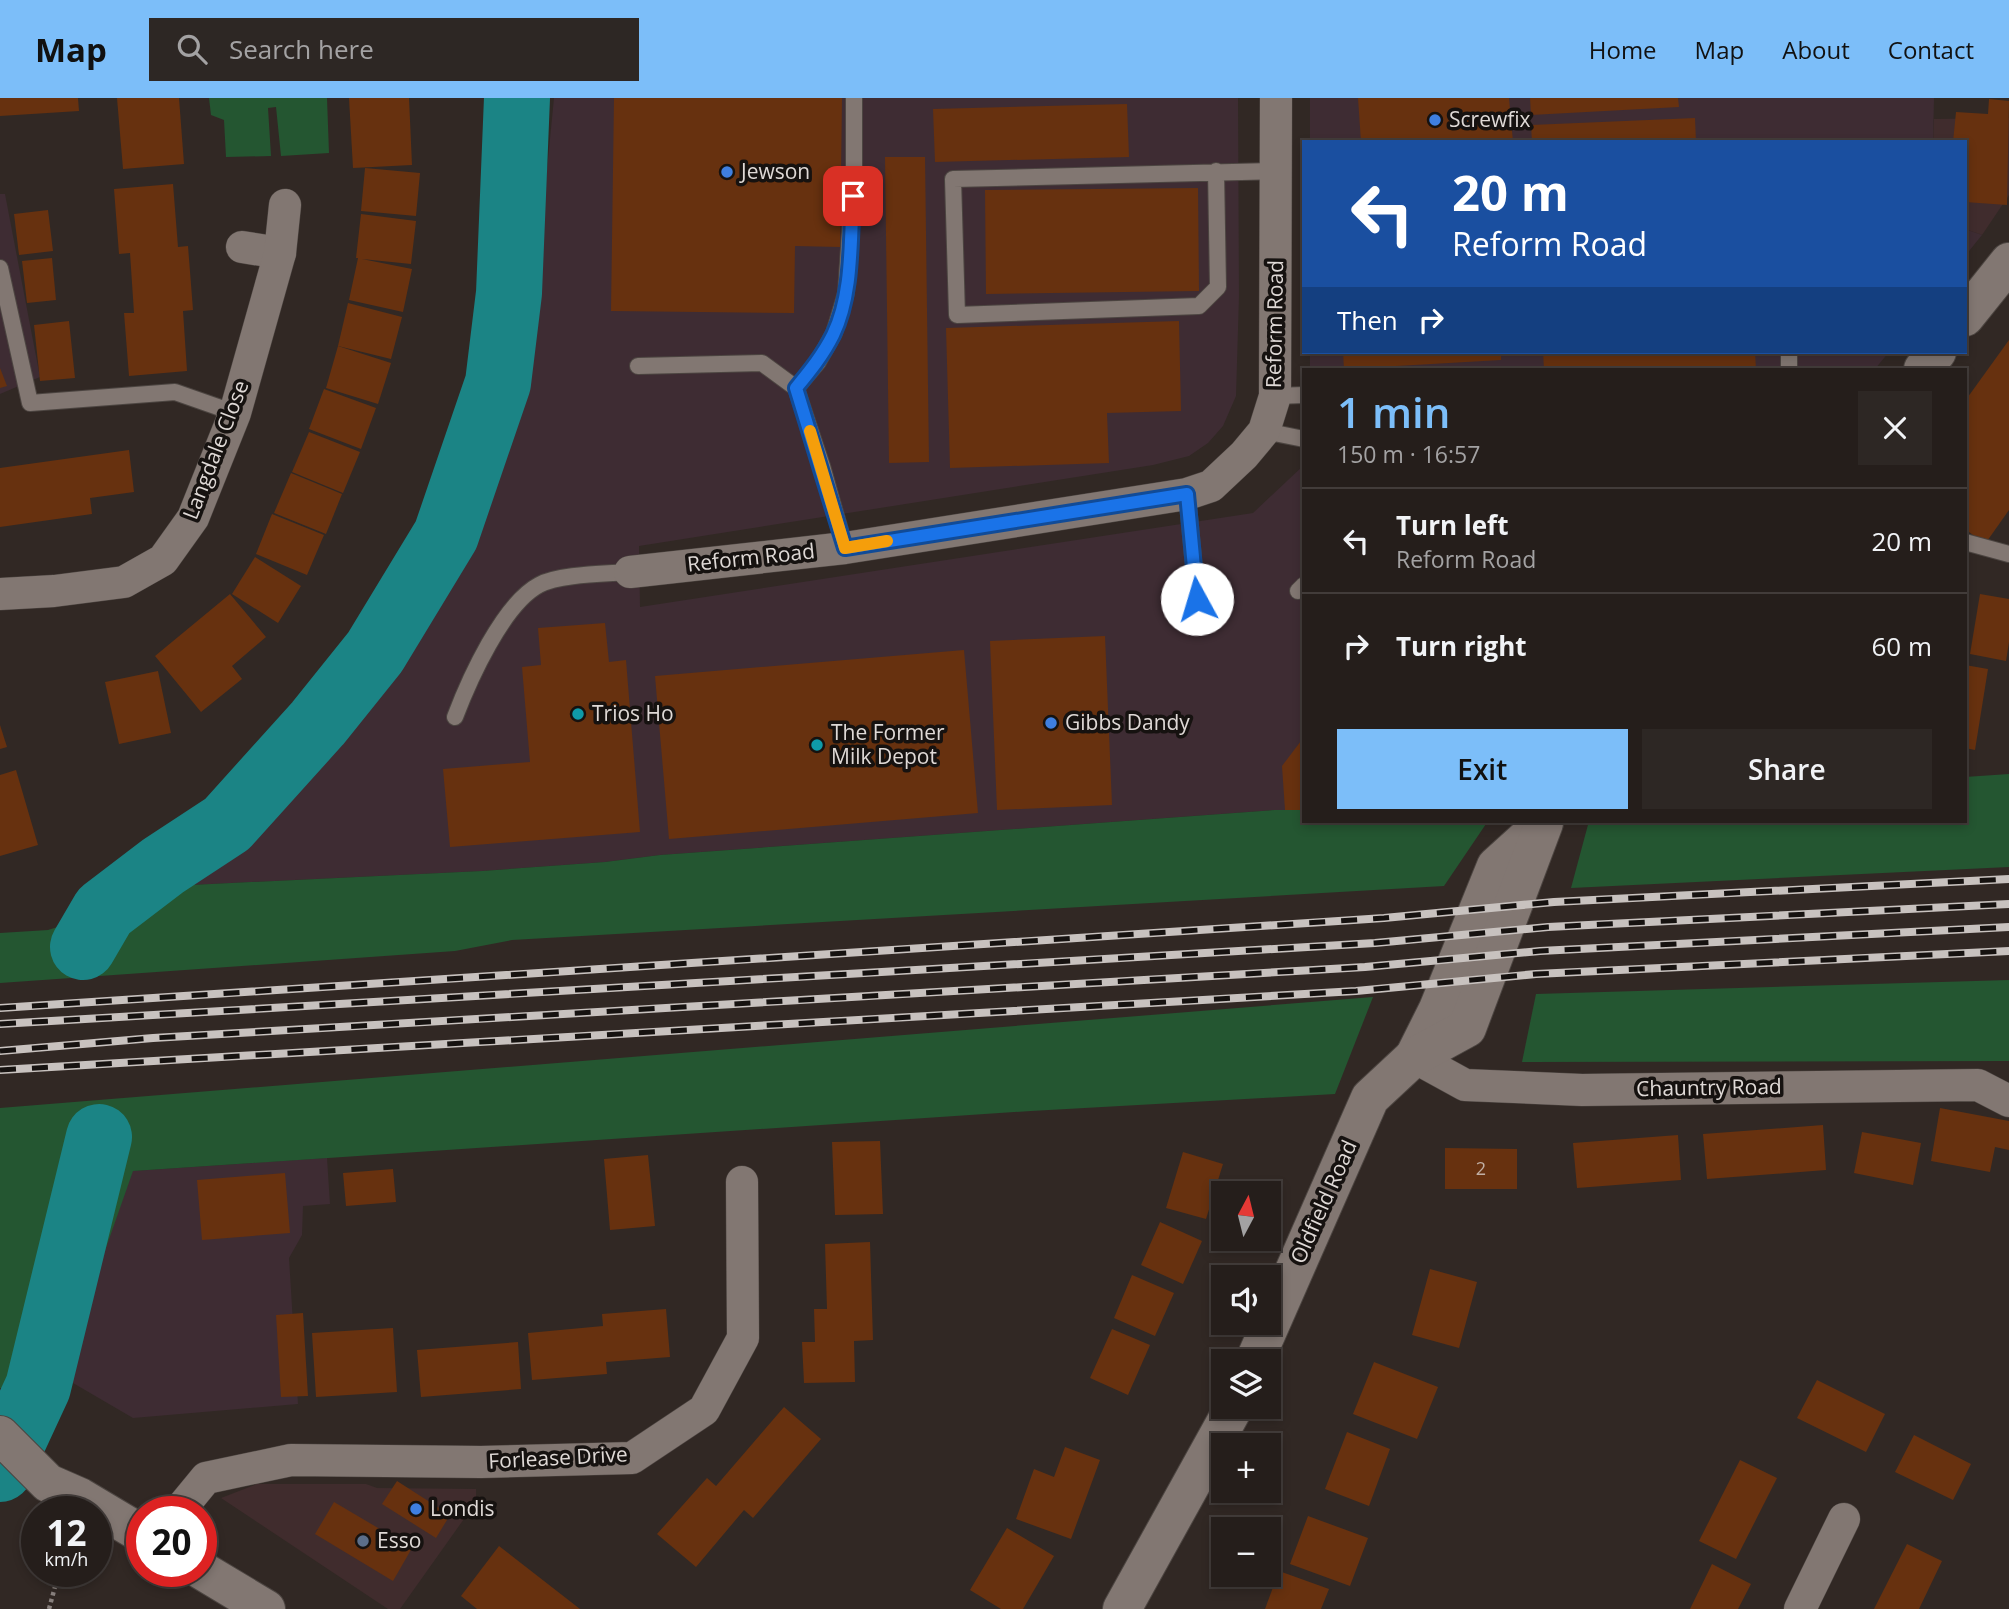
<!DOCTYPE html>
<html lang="en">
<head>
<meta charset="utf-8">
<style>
  :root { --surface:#251e1b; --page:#2d2724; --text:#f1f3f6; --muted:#a3a2a3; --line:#423c3a; --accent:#7cbef9 }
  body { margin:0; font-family:"Open Sans",sans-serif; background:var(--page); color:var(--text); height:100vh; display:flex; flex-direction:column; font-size:26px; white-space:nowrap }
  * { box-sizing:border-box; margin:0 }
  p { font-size:23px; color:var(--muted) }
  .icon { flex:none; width:38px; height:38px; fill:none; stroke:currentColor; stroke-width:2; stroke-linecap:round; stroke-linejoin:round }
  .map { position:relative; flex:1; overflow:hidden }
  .panel { position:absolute; left:1302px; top:270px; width:665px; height:455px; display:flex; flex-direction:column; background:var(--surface); border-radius:0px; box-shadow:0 4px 10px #0003,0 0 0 2px var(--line) }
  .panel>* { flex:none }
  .top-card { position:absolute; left:1302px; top:42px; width:665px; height:214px; border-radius:0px; box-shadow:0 4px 10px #0003,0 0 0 2px var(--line); background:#1a4fa0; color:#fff; overflow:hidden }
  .needle { width:46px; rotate:7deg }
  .buttons { position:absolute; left:1211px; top:1083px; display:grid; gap:14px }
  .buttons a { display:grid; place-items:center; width:70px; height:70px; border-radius:0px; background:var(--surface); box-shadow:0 4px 10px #0003,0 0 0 2px var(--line); font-size:35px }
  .speed { position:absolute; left:21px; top:1398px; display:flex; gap:14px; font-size:35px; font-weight:700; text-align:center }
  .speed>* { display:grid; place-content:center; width:91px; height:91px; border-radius:50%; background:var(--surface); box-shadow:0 4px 10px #0003,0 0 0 2px var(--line); line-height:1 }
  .speed small { font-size:18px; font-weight:400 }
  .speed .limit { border:10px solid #d22; background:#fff; color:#111 }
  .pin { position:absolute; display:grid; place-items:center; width:60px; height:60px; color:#fff; margin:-30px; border-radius:14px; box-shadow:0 4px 10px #0006 }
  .me { position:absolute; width:77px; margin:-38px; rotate:354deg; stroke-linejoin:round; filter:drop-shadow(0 0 5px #0008) }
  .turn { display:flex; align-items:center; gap:24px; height:147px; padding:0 35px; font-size:32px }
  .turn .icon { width:91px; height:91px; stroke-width:2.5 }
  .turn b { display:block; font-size:49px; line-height:60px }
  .then { display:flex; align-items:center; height:66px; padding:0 35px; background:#0003; gap:14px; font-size:26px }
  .round { display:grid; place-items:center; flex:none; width:74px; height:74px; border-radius:0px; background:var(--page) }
  .head { display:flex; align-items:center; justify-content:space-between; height:119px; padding:0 35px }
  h1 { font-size:42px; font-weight:600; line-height:52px; color:var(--accent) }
  .primary-button { display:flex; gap:14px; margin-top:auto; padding:14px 35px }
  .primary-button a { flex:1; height:80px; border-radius:0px; background:var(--accent); color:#111; font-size:28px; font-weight:600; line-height:80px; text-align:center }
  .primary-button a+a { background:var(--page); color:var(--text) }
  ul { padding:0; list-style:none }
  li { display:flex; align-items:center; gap:21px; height:105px; padding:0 35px; border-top:2px solid var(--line) }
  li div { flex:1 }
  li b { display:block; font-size:26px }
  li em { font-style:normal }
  header { display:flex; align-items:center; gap:42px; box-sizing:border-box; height:98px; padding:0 35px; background:var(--accent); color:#111 }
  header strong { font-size:33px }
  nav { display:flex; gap:38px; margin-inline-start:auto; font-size:24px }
  .search { width:490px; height:63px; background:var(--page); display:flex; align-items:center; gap:18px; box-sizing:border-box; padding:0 24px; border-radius:0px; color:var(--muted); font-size:26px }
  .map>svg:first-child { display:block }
</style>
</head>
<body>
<header>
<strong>Map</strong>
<div class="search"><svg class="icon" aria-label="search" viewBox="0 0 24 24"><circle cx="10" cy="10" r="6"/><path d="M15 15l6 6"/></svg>Search here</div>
<nav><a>Home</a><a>Map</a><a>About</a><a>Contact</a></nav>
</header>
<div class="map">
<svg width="2009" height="1511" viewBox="0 0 2009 1511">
  <rect width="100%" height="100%" fill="#312824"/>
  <g fill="#402c2d">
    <polygon points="2009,20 2009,97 1982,137 1965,131 1965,44 1933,44 1934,21"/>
    <polygon points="257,1386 366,1386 377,1390 476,1391 476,1404 400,1511 388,1511 221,1400"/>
  </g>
  <g fill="#3e2c33">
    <polygon points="554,0 1238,0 1239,198 1236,298 1223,328 1208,345 1189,358 1153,367 639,448 640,509 1253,415 1304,367 1304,712 1275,712 660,757 605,764 482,773 191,787 202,765 320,666 410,550 448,481 509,332 530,244"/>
    <polygon points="1310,0 1934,0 1933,44 1310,44"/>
    <polygon points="0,96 5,96 40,279 0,296"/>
    <polygon points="1965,131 1982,137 1965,158"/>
    <polygon points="1310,254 1889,254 1875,271 1310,271"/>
    <polygon points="327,1060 330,1106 303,1108 302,1137 289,1160 298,1306 133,1320 61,1278 132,1073"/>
  </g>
  <g fill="#245631">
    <polygon points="209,0 327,0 329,55 281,58 276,9 268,10 271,58 226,59 224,22 211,17"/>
    <polygon points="2009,676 2009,769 1571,790 1589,723 1965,723 1965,679"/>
    <polygon points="1275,712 1304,712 1304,723 1488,723 1444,788 512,842 455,853 0,885 0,835 48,832 191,787 482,773 605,764 660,757"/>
    <polygon points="2009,882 2009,963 1522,964 1536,896"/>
    <polygon points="1373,899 1335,996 1031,1013 133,1073 61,1278 15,1293 0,1290 0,1010"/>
  </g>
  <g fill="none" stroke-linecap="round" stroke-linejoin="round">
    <g stroke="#1b8485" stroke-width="66">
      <polyline points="83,849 104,813 163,768 227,726 318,625 375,554 446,437 498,285 509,195 517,0"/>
      <polyline points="0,1371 38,1289 99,1039"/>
    </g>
  </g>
  <g fill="#67310f">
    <polygon points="0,0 78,0 79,13 0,18"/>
    <polygon points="117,0 179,0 184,66 123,71"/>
    <polygon points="349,0 409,0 412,67 353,70"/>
    <polygon points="614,0 842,0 840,149 795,148 794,215 611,213"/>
    <polygon points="1358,0 1509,0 1513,44 1361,44"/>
    <polygon points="1530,0 1678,0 1679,9 1531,17"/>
    <polygon points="1989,1 2009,3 2007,107 1965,104 1965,44 1953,44 1956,14 1988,16"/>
    <polygon points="1127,6 1129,59 935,64 933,11"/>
    <polygon points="1695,20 1696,44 1532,44 1531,27"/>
    <polygon points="885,59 925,59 929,364 889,365"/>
    <polygon points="365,70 420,75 416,118 361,113"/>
    <polygon points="173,86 178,149 188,148 193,212 183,213 187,273 129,278 124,215 134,215 130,155 119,156 114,91"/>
    <polygon points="1198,90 1199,193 986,196 985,92"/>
    <polygon points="48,112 53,153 19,157 14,116"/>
    <polygon points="361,116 416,123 411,166 362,161 412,171 403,214 349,202 358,160 356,160"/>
    <polygon points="52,160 56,202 27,205 22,163"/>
    <polygon points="348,205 402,219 391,261 338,248"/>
    <polygon points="69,223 75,280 40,283 34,227"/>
    <polygon points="1179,223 1181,313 1107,315 1109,365 950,370 946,230"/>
    <polygon points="2009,242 2009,412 1985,446 1965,431 1965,303"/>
    <polygon points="338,248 391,265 378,306 326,290"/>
    <polygon points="1343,254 1501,254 1501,262 1344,271"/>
    <polygon points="1543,254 1755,254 1756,271 1544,271"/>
    <polygon points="0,270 7,288 0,290"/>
    <polygon points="324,291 376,310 361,351 309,331"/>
    <polygon points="309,334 360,354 343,395 292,374"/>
    <polygon points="129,352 134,394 90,400 92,416 0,429 0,370"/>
    <polygon points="291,375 342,396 326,436 274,415"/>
    <polygon points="272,416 324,437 307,477 256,456"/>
    <polygon points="255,459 301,488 278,525 232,496"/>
    <polygon points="230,496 266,539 232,568 242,581 201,614 155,558"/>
    <polygon points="1980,496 2009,501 2009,544 2006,563 1970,556"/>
    <polygon points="605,525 609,564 626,562 640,734 450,749 443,671 530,664 522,569 541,567 538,530"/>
    <polygon points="1105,538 1112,707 997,712 990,543"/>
    <polygon points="964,552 978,715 669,741 655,578"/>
    <polygon points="1965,567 1988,571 1975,652 1965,650"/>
    <polygon points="158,573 171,635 119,646 105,584"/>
    <polygon points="0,627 7,649 0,651"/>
    <polygon points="1304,639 1304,712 1285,712 1282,668"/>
    <polygon points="16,672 38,747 0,758 0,677"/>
    <polygon points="1940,1010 2009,1023 2009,1052 1995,1049 1990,1074 1931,1063"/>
    <polygon points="1823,1027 1826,1072 1707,1081 1703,1036"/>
    <polygon points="1862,1034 1921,1045 1913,1087 1854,1075"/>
    <polygon points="1678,1037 1681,1082 1577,1090 1573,1045"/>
    <polygon points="880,1043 883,1116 835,1117 832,1044"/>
    <polygon points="1445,1050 1517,1051 1517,1091 1445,1091"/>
    <polygon points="1183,1054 1223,1066 1206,1121 1166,1110"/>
    <polygon points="648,1057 655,1128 610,1132 604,1061"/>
    <polygon points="393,1071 396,1104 346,1108 343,1075"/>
    <polygon points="285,1075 290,1135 202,1142 197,1082"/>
    <polygon points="1160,1124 1202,1143 1183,1186 1141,1167"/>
    <polygon points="870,1144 873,1242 854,1243 855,1284 804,1285 802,1244 815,1244 814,1211 827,1211 825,1146"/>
    <polygon points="1430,1171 1477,1184 1459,1250 1412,1237"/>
    <polygon points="1132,1177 1174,1195 1155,1238 1114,1220"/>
    <polygon points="666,1211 670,1259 606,1264 607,1276 532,1282 528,1235 603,1228 602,1216"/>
    <polygon points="303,1215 308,1298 281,1299 276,1217"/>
    <polygon points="393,1230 397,1294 316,1299 312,1235"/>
    <polygon points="1112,1231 1150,1247 1128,1297 1090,1280"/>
    <polygon points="518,1244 521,1291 421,1299 417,1252"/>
    <polygon points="1374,1264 1438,1289 1417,1341 1353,1316"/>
    <polygon points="1817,1282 1885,1316 1866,1354 1797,1320"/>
    <polygon points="784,1309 821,1341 753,1420 744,1412 696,1469 657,1436 707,1380 716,1388"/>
    <polygon points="1347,1334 1390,1351 1369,1408 1325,1391"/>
    <polygon points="1914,1337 1971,1366 1953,1402 1895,1374"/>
    <polygon points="1065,1349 1100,1362 1071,1441 1016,1421 1034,1371 1054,1379"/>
    <polygon points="1740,1362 1777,1380 1736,1461 1699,1443"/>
    <polygon points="397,1383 450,1417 436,1440 382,1406"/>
    <polygon points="334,1404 412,1450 393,1483 315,1436"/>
    <polygon points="1308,1418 1368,1440 1350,1488 1290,1466"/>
    <polygon points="1007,1430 1054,1458 1023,1511 1001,1511 970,1492"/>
    <polygon points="1907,1446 1942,1463 1919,1511 1874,1511"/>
    <polygon points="499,1448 580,1511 477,1511 461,1498"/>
    <polygon points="1712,1466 1751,1486 1738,1511 1690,1511"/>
    <polygon points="1279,1473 1329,1491 1321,1511 1265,1511"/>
  </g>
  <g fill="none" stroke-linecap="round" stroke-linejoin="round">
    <defs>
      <g id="lane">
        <polyline points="1216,73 1218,189 1199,208 957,217 953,81 1277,73"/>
        <polyline points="0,170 30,305 175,294 235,315"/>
        <polyline points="1789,254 1789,271"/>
        <polyline points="638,268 762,265 796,290 822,368 845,450"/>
        <polyline points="796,290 818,264 834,235 846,195 854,74 854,0"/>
        <polyline points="1275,298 1304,297"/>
        <polyline points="1264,333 1304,341"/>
        <polyline points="1187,396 1197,501"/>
        <polyline points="1965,444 2009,456"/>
        <polyline points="1298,493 1304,487"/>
        <path d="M455,619c14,-37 48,-113 84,-132 20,-11 67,-11 91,-13"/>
      </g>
      <g id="street">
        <polyline points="242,149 280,155"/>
        <polyline points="630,474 845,450 1187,396 1211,388 1244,357 1264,333 1275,298 1276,0"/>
        <polyline points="0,496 54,493 124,484 163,462 193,420 235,315 280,155 285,107"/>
        <polyline points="1414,959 1465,987 1582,992 1978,987 2009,1003"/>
        <polyline points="178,1414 206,1380 291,1362 481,1364 632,1360 704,1312 743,1240 742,1084"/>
        <polyline points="1800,1511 1844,1421"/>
      </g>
      <g id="secondary">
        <polyline points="1965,219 2009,164"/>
        <polyline points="1923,271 1937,254"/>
        <polyline points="1414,959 1438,911 1496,768 1539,729"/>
        <polyline points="1254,1264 1370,1000 1414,959 1467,930 1544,725"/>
        <polyline points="0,1337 48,1385 80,1399 142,1436"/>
        <polyline points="201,1472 266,1511"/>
        <polyline points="1122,1511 1234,1309"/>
      </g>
    </defs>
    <use href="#lane" stroke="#4c4541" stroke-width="18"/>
    <use href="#street" stroke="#4c4541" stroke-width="33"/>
    <use href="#secondary" stroke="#4c4541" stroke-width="40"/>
    <polyline stroke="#8a827f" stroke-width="4.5" stroke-dasharray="3.5 3.5" stroke-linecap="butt" points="49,1511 59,1474"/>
    <use href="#lane" stroke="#827772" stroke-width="16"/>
    <use href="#street" stroke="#827772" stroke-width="32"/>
    <use href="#secondary" stroke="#827772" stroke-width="38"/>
    <defs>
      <g id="rail">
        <polyline points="0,910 1384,820 1554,804 2009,781"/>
        <polyline points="0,926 1375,845 1548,829 2009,806"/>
        <polyline points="0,953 153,940 1365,869 1540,853 2009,829"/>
        <polyline points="0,972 1356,893 1536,876 2009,853"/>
      </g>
    </defs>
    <use href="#rail" stroke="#c8c2bf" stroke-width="8"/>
    <use href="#rail" stroke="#161210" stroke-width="5" stroke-dasharray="16" stroke-linecap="butt"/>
  </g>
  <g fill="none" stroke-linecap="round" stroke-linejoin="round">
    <defs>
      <path id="route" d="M853,98c-3,45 0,98 -20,139 -10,20 -23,36 -37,53l49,160 342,-54 10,105"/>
    </defs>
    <use href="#route" stroke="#114b97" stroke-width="18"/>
    <use href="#route" stroke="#1a73e8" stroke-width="12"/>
    <polyline stroke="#f59e0b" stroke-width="12" points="810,333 845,450 887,443"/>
  </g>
  <g fill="#3f7fe0" stroke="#161210" stroke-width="2.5">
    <circle cx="1435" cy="22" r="7"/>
    <circle cx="727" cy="74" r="7"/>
    <circle cx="1051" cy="625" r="7"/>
    <circle cx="416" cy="1411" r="7"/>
  </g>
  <g fill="#0f9aa8" stroke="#161210" stroke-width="2.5">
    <circle cx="578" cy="616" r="7"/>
    <circle cx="817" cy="647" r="7"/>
  </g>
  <circle fill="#5c6f8a" stroke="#161210" stroke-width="2.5" cx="363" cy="1443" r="7"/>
  <g text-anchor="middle" stroke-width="7" stroke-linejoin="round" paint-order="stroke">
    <g font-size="18" fill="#c1afa4">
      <text x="1481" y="1077">2</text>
    </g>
    <g font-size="21" fill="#dfd9d6" stroke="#161210" text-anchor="start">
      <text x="1449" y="29">Screwfix</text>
      <text x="741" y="81">Jewson</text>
      <text x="592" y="623">Trios Ho</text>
      <text x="1065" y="632">Gibbs Dandy</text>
      <text x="831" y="642">The Former<tspan x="831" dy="24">Milk Depot</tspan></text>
      <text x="430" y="1418">Londis</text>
      <text x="377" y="1450">Esso</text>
    </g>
    <g font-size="21" fill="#dfd9d6" stroke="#161210">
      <text transform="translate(1275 226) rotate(-89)" y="7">Reform Road</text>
      <text transform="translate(216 352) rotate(-69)" y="7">Langdale Close</text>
      <text transform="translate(751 460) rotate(-6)" y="7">Reform Road</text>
      <text transform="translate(1709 990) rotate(-1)" y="7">Chauntry Road</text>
      <text transform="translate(1324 1104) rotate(-66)" y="7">Oldfield Road</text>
      <text transform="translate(558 1360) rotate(-3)" y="7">Forlease Drive</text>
    </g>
  </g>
</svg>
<div class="buttons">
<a><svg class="needle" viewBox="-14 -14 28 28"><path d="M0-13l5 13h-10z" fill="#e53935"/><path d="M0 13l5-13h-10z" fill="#a3a2a3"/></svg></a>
<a><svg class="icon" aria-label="sound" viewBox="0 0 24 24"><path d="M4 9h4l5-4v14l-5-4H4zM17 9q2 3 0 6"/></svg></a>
<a><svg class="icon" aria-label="layers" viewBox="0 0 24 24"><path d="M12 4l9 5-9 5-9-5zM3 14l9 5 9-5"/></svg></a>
<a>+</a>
<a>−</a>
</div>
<div class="speed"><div>12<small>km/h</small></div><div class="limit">20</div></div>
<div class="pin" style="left:853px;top:98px;background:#d93025"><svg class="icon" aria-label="arrive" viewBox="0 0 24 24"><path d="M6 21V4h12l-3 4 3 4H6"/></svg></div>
<svg class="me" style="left:1197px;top:501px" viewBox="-20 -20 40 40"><circle r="19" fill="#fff"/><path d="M0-13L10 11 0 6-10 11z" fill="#1a73e8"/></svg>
<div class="top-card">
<div class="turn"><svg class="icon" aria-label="left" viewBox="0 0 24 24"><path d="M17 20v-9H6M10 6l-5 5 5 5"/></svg><div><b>20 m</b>Reform Road</div></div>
<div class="then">Then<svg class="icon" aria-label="right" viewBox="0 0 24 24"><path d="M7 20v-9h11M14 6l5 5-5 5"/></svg></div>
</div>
<section class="panel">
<div class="head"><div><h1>1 min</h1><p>150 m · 16:57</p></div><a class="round"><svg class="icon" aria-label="close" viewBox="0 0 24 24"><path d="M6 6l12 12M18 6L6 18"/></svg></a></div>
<ul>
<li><svg class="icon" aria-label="left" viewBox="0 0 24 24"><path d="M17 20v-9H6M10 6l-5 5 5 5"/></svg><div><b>Turn left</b><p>Reform Road</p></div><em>20 m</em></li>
<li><svg class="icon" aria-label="right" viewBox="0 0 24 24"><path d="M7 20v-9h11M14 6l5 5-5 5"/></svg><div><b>Turn right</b></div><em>60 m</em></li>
</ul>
<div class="primary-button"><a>Exit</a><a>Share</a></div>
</section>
</div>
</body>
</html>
